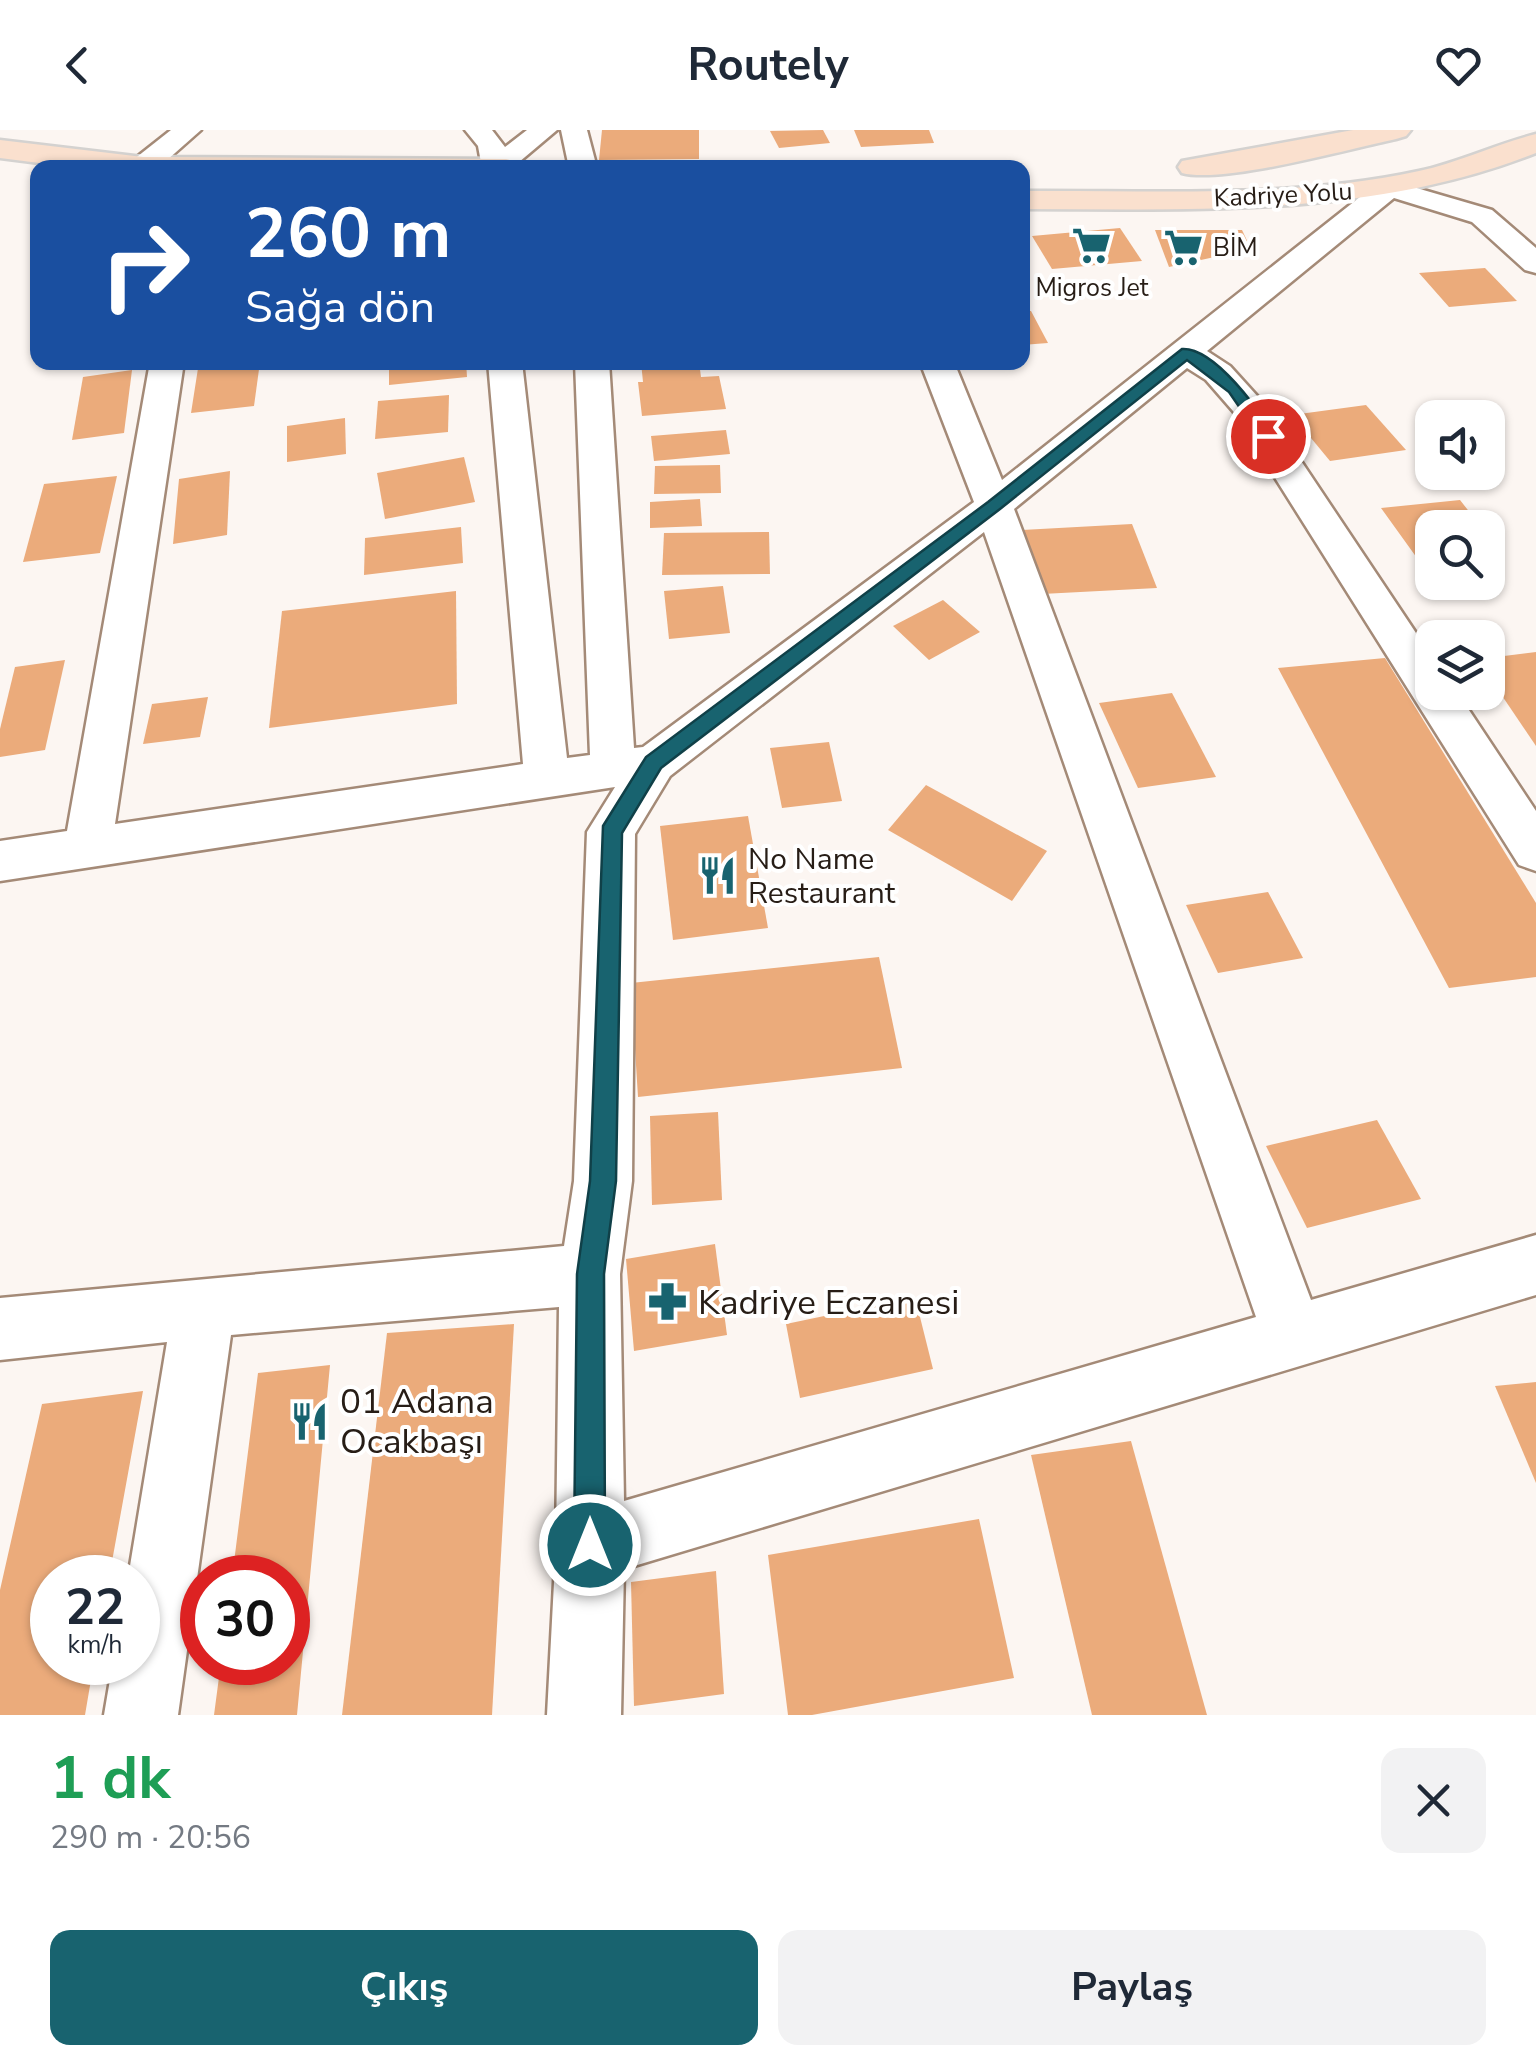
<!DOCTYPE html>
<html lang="tr">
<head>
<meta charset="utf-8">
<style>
  :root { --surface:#fff; --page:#f2f2f3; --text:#1f2937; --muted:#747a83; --accent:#18636f }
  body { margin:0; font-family:"Nunito Sans",sans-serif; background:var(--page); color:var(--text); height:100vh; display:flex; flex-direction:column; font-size:38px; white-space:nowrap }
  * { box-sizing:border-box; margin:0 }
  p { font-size:32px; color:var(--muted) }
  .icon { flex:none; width:55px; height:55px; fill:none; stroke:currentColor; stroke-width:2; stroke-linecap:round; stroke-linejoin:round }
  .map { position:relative; height:1585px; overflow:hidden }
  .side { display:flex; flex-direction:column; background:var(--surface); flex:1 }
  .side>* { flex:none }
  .banner { position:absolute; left:30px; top:30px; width:1000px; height:210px; border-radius:20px; box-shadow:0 2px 8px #0004; background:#1a4fa0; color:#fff; overflow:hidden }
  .controls { position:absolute; left:1415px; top:270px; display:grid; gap:20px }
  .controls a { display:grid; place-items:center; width:90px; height:90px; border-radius:20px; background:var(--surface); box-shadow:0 2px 8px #0004; font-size:50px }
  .speed { position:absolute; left:30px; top:1425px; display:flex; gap:20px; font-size:50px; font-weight:700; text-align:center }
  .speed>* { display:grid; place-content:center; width:130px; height:130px; border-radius:50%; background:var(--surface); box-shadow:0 2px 8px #0004; line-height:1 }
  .speed small { font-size:25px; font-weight:400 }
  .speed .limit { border:15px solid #d22; background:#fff; color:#111 }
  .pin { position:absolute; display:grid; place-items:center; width:85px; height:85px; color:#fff; margin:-42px; border:5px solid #fff; border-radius:50%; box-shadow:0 2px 10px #0007 }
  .me { position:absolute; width:110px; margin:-55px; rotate:0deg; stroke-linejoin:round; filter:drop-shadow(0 0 8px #0008) }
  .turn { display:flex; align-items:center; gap:35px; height:210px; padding:0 50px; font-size:45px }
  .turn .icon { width:130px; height:130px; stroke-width:2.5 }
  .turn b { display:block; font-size:70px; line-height:85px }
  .round { display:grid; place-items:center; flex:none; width:105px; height:105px; border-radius:20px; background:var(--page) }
  .overview { display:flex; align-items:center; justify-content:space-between; height:170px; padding:0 50px }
  h1 { font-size:60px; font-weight:700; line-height:75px; color:#1e9e55 }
  .button { display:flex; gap:20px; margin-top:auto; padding:20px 50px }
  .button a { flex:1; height:115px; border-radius:20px; background:var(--accent); color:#fff; font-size:40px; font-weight:700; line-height:115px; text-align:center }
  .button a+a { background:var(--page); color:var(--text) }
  header { display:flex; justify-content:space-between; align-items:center; height:130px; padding:0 50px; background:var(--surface); font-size:45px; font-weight:700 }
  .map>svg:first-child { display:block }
</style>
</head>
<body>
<header><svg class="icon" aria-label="back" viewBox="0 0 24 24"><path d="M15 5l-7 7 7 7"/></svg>Routely<svg class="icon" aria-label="heart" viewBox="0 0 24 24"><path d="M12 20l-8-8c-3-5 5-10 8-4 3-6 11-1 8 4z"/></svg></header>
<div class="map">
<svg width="1536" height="1585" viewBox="0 0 1536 1585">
  <rect width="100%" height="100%" fill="#fcf6f2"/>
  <g fill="#ebab7b">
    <polygon points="602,0 699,0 699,29 599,30"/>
    <polygon points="823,0 830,13 779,18 770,1"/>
    <polygon points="854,0 929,0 934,13 861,17"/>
    <polygon points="1120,98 1142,131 1052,139 1032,106"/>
    <polygon points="1155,100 1242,100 1251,119 1169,137"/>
    <polygon points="1485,138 1517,171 1449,177 1419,143"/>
    <polygon points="1022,181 1031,181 1048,213 1022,215"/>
    <polygon points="199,232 260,232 254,276 191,283"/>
    <polygon points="389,232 466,232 467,247 389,255"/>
    <polygon points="641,232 699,232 701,247 719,246 726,279 642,286 638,252 643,252"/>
    <polygon points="132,240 124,303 72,310 83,247"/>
    <polygon points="449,265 448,302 375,309 378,271"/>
    <polygon points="1366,275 1406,320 1330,331 1292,285"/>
    <polygon points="345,288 346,324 287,332 287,296"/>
    <polygon points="726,300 730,324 654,331 651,306"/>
    <polygon points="464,327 475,372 385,389 377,343"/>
    <polygon points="720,335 721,363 654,364 655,336"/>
    <polygon points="230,341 227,405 173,414 179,349"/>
    <polygon points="117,346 100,423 23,432 44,354"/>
    <polygon points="700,369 702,396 650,398 650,372"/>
    <polygon points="1460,370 1482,398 1432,398 1432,434 1422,435 1381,378"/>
    <polygon points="1132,394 1157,458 1042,464 1022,400"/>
    <polygon points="461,397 463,433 364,445 365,408"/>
    <polygon points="769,402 770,444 662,445 664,403"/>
    <polygon points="723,456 730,503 669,509 664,461"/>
    <polygon points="456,461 457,574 269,598 282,481"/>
    <polygon points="943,470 980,502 929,530 893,496"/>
    <polygon points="1536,522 1536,616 1488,545 1488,528"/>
    <polygon points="1385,528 1536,773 1536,847 1449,858 1278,538"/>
    <polygon points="65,530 45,620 0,627 0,599 15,537"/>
    <polygon points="1172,563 1216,647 1138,658 1099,573"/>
    <polygon points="208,567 200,607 143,614 152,574"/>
    <polygon points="829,612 842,671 782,678 770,618"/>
    <polygon points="926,655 1047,721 1012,771 888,700"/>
    <polygon points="748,686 768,798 673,810 660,696"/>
    <polygon points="1268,762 1303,828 1218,843 1186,775"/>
    <polygon points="879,827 902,938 638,967 631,853"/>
    <polygon points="718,982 722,1070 652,1075 650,986"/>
    <polygon points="1377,990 1421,1069 1307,1098 1266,1016"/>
    <polygon points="715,1114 727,1205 634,1221 626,1129"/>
    <polygon points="915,1167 933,1239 800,1268 786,1194"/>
    <polygon points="514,1194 492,1585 342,1585 387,1203"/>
    <polygon points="330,1235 297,1585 214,1585 221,1532 288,1532 288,1448 232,1448 258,1243"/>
    <polygon points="1536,1252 1536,1353 1495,1256"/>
    <polygon points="143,1261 109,1448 52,1448 52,1532 94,1532 85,1585 0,1585 0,1460 42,1274"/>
    <polygon points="1131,1311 1207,1585 1092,1585 1031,1325"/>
    <polygon points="979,1389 1014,1548 812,1585 788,1585 768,1425"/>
    <polygon points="716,1441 724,1564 634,1576 631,1452"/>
  </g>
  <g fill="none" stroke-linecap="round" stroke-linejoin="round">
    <defs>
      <g id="minor">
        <polygon points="171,0 201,0 158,38 130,38 133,30"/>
        <polygon points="465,0 492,0 505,17 527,0 557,0 512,38 482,38 478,16"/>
        <polygon points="561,0 587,0 597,38 569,38"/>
        <path d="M1389,50l103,30 44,38v25l-11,-3 -53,-48 -78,-24 -187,153 23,15 29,32 173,259v35h25l79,119v60l-17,-6 -286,-454 -27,-31 -19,-12 -173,141 297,791 225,-65v60l-912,274 -3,146h-74l9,-170 3,-238 -328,28 -53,380h-74l9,-53h25v-84h-10l39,-236 -167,18v-62l564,-52 10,-65 13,-349 28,-45 -615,94v-40l67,-10 83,-469h34l-69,462 408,-60 -35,-402h34l45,396 23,-3 -15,-393h34l25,386 9,-1 331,-245 -54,-140h34l48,118 377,-298zM984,402l272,785 -632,184 -4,-227 12,-93 3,-347 35,-58z"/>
      </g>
      <g id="major">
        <path d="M1353,0h58l-5,6 -10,3c-47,10 -173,45 -214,34l-4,-6 4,-6z"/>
        <path d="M1536,4v19c-164,65 -340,56 -514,56v-18c131,-1 269,8 397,-20 41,-9 77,-27 117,-37z"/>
        <polygon points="0,10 143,27 506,29 517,32 521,38 79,38 0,28"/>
      </g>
    </defs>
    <use href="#minor" stroke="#a48a77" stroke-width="5"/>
    <use href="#major" stroke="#d4d2d0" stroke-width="5"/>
    <use href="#minor" fill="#fff" fill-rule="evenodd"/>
    <use href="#major" fill="#fae0ce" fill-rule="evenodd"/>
  </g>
  <path fill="#18636f" stroke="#104048" stroke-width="2.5" d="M1182,219c33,-2 77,62 94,87l-2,4h-12l-33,-48 -42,-32 -187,149 -339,259 -39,65 -6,348 -12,93 1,271 -4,11 -11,5 -11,-5 -5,-11 3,-271 13,-93 13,-355 43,-69 342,-255z"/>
  <defs>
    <symbol id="supermarket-bare" viewBox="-9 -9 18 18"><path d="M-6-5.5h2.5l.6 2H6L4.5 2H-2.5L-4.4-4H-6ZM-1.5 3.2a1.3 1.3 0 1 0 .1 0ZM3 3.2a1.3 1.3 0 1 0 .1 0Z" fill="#18636f" stroke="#fff" stroke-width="2.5" paint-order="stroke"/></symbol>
    <symbol id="restaurant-bare" viewBox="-9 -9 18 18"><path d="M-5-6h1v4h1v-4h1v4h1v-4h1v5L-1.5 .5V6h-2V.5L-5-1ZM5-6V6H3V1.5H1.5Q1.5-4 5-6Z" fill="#18636f" stroke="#fff" stroke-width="2.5" paint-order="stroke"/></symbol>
    <symbol id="pharmacy-bare" viewBox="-9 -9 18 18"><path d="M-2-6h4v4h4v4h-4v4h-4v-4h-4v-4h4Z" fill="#18636f" stroke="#fff" stroke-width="2.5" paint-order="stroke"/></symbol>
  </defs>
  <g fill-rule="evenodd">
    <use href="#supermarket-bare" x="1064" y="88" width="55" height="55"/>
    <use href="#supermarket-bare" x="1156" y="90" width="55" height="55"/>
    <use href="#restaurant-bare" x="690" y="718" width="55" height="55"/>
    <use href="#pharmacy-bare" x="640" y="1144" width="55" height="55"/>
    <use href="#restaurant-bare" x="282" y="1264" width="55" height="55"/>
  </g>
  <g text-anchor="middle" stroke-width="8" stroke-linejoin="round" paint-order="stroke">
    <g font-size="25" fill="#271d16" stroke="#fff">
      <text transform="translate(1283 64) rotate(-3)" y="9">Kadriye Yolu</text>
    </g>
    <g font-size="25" fill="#271d16" stroke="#fff" text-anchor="start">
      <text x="1213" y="126">BİM</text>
      <text x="1092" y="166" text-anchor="middle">Migros Jet</text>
    </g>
    <g font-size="30" fill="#271d16" stroke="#fff" text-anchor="start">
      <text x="748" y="739">No Name<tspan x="748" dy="34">Restaurant</tspan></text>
    </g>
    <g font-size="35" fill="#271d16" stroke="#fff" text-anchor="start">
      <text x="698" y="1184">Kadriye Eczanesi</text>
      <text x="340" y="1283">01 Adana<tspan x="340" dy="40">Ocakbaşı</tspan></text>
    </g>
  </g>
</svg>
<div class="controls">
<a><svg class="icon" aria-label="sound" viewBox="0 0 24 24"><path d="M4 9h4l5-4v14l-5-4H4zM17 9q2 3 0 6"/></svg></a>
<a><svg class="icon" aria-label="search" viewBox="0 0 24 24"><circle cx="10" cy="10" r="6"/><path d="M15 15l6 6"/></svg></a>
<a><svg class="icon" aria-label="layers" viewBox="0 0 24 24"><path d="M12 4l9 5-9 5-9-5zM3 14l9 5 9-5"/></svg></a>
</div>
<div class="speed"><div>22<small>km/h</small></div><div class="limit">30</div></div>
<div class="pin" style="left:1268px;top:306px;background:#d93025"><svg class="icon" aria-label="arrive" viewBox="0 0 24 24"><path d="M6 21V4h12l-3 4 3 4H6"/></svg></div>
<svg class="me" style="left:590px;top:1415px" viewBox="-20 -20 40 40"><circle r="17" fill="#18636f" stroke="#fff" stroke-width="3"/><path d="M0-11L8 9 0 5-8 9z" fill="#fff"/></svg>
<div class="banner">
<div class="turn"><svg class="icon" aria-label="right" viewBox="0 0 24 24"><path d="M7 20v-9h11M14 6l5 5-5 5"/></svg><div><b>260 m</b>Sağa dön</div></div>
</div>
</div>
<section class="side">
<div class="overview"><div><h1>1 dk</h1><p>290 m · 20:56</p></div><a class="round"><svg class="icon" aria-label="close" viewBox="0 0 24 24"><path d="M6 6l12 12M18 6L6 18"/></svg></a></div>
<div class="button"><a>Çıkış</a><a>Paylaş</a></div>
</section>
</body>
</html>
